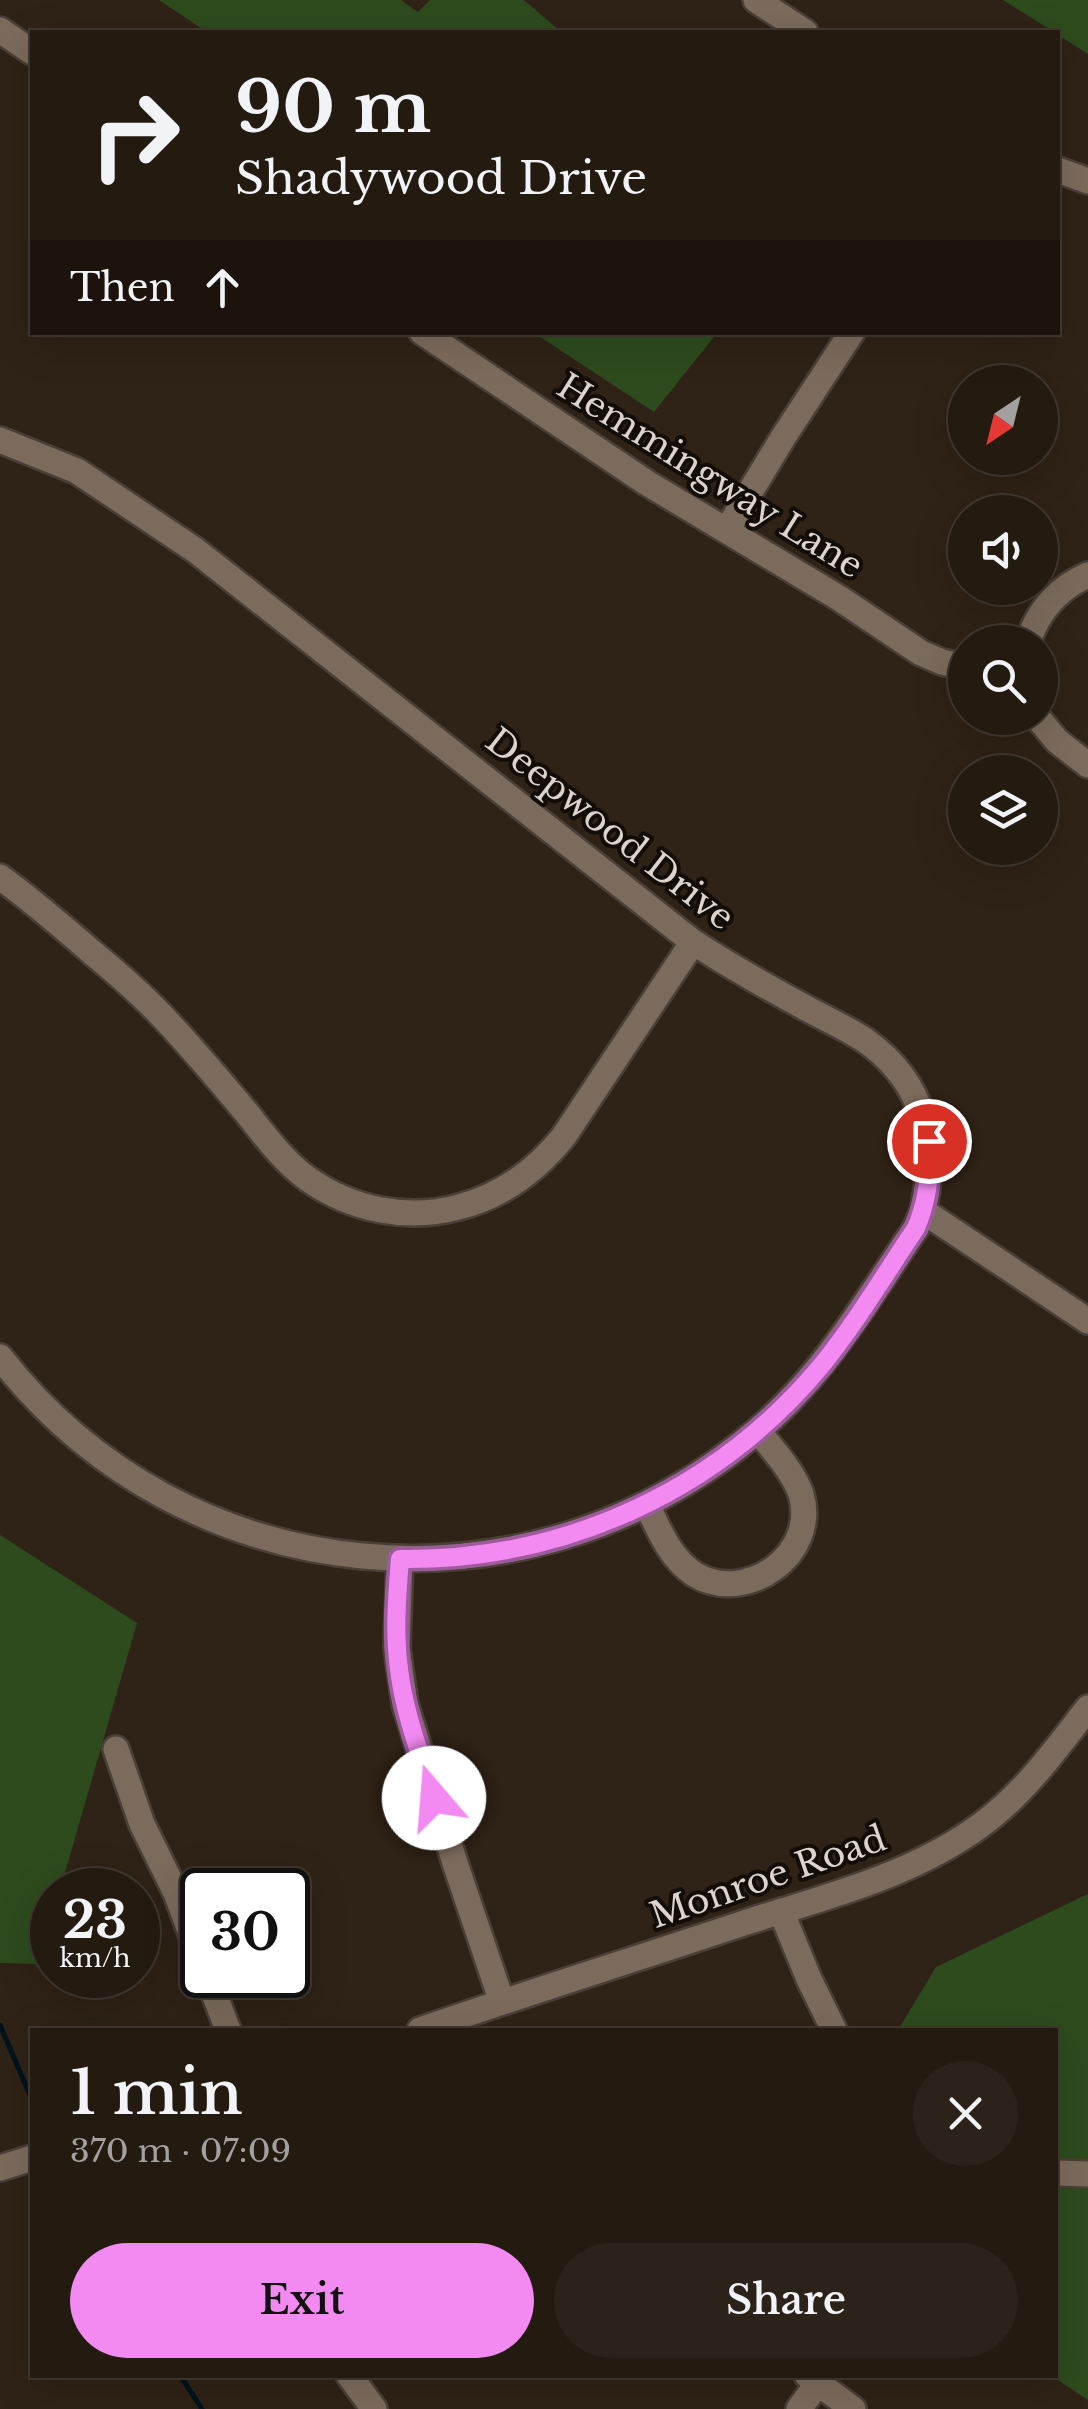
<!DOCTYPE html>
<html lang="en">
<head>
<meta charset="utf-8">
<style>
  :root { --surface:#231a10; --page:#2b2319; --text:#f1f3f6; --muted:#a3a19f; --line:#403830; --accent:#f28af2 }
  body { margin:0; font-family:"Libre Baskerville",serif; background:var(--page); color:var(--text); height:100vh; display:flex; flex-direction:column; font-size:38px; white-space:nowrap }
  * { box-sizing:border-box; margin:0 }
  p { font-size:32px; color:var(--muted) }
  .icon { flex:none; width:55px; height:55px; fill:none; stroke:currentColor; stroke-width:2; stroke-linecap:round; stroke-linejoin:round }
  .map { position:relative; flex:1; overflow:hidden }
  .drawer { position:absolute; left:30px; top:2028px; width:1028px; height:350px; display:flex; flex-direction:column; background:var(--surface); border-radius:0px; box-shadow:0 10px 40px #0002,0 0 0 2px var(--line) }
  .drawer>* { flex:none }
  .top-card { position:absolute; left:30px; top:30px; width:1030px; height:305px; border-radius:0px; box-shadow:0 10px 40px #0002,0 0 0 2px var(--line); background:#231a10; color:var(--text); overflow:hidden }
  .needle { width:65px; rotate:215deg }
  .controls { position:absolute; left:948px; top:365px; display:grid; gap:20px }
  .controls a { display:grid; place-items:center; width:110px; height:110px; border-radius:50%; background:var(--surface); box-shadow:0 10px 40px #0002,0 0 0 2px var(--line); font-size:50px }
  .speed { position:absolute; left:30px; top:1868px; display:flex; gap:20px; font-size:50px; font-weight:700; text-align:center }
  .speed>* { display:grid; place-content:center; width:130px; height:130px; border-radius:50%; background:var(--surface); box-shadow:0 10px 40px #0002,0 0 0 2px var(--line); line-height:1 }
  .speed small { font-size:25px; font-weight:400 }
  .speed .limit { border:5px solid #111; border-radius:15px; background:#fff; color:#111 }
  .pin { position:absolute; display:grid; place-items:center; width:85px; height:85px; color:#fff; margin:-42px; border:5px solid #fff; border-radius:50%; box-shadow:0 2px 10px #0007 }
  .me { position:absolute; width:110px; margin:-55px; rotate:342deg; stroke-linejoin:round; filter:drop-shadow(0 0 8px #0008) }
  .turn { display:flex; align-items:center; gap:35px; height:210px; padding:0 40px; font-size:45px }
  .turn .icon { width:130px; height:130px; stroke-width:2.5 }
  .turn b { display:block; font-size:70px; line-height:85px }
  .then { display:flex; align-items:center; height:95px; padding:0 40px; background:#0003; gap:20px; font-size:38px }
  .round { display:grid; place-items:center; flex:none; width:105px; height:105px; border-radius:52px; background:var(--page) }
  .overview { display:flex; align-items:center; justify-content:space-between; height:170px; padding:0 40px }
  h1 { font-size:60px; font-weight:600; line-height:75px }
  .button { display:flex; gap:20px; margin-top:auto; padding:20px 40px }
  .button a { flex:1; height:115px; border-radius:60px; background:var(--accent); color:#111; font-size:40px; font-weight:600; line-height:115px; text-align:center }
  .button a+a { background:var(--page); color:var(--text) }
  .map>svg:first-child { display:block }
</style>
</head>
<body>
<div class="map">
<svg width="1088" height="2409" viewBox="0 0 1088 2409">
  <rect width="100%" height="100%" fill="#2f2216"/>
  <g fill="#2d4b1d">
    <polygon points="159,0 401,0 418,12 430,0 524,0 561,32 207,32"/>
    <polygon points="1003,0 1088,0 1088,54 1058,35 1058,32 1054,32"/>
    <polygon points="538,333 717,333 654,412 539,336"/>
    <polygon points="0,1535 137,1623 60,1890 52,1890 52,1916 39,1964 0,1963"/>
    <polygon points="1088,1894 1088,2400 1050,2375 1055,2375 1055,2030 898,2030 936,1967"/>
  </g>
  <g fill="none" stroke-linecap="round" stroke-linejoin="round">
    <g stroke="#00131b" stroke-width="5">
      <polyline points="0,2025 32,2100"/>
      <polyline points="180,2375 202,2409"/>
    </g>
    <defs>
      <g id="minor">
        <polyline points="756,0 805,32"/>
        <polyline points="0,30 32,52"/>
        <polyline points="1058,170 1088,181"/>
        <polyline points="422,332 647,483 839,598 921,653 942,662 965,667"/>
        <path d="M0,440l77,31 118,79 498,392c37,24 74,45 113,66 20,11 41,20 60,33 59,42 72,103 57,170l165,110"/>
        <polyline points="727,530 784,436 852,332"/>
        <path d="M1028,642c10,-31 30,-54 60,-67"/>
        <polyline points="1038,718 1057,741 1088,765"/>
        <path d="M0,877c33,24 63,50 94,77 23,19 46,39 67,61 30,31 57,64 85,97 18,23 38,50 62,67 44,31 99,42 151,28 43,-11 77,-36 105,-71l129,-194"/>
        <path d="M0,1357c185,238 530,268 757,74 67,-56 110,-132 159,-203l7,-17"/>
        <path d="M647,1505c12,25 23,53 47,69 52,32 125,-20 107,-80 -8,-23 -28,-44 -43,-63"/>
        <polyline points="400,1559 397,1648 405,1704 456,1866 502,2002"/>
        <polyline points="116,1749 142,1824 176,1893 202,1963"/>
        <polyline points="781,1911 809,1979 834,2030"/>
        <polyline points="207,1975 228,2030"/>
        <path d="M420,2030c107,-37 216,-71 324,-107 81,-26 168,-47 237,-98 44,-32 74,-75 107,-117"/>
        <polyline points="0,2168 32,2158"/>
        <polyline points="1055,2173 1088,2174"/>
        <polyline points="349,2375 374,2409"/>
        <polyline points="807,2375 853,2409"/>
        <polyline points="799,2409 818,2383"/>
      </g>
    </defs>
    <use href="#minor" stroke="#4a3f36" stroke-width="30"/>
    <use href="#minor" stroke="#7b6b5c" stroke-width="25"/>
  </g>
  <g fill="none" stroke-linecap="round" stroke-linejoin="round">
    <defs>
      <path id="route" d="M434,1798c-13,-42 -30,-85 -35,-129 -5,-36 -2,-73 1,-110 163,2 316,-67 421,-193 35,-43 64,-92 95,-138 12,-28 15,-57 13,-87"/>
    </defs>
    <use href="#route" stroke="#9d5a9d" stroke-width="25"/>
    <use href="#route" stroke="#f28af2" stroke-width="18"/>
  </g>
  <g text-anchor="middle" stroke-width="8" stroke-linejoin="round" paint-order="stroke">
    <g font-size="35" fill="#dcd3ca" stroke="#130d08">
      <text transform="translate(710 476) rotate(32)" y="12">Hemmingway Lane</text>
      <text transform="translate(610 829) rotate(38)" y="12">Deepwood Drive</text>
      <text transform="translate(768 1877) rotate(-19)" y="12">Monroe Road</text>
    </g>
  </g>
</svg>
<div class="controls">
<a><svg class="needle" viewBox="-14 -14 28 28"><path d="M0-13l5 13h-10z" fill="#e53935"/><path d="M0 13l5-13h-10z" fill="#a3a19f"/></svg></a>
<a><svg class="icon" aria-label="sound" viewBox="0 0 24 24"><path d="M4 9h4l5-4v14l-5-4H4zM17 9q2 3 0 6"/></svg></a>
<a><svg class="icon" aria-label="search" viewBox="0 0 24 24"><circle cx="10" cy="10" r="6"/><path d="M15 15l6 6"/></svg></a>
<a><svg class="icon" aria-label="layers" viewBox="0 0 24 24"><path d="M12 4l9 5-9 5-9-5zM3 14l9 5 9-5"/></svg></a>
</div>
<div class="speed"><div>23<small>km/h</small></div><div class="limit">30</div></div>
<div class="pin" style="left:929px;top:1141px;background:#d93025"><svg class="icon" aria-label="arrive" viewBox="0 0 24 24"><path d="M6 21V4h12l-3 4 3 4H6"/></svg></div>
<svg class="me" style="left:434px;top:1798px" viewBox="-20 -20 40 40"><circle r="19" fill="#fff"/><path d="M0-13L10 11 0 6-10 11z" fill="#f28af2"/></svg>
<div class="top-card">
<div class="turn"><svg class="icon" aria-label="right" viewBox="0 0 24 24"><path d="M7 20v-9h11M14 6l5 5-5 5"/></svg><div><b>90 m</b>Shadywood Drive</div></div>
<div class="then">Then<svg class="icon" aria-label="ahead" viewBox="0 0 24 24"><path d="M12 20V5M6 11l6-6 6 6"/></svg></div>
</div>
<section class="drawer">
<div class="overview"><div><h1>1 min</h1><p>370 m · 07:09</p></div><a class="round"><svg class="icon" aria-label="close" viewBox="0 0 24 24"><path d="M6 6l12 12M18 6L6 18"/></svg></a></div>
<div class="button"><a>Exit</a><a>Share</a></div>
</section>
</div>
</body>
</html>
